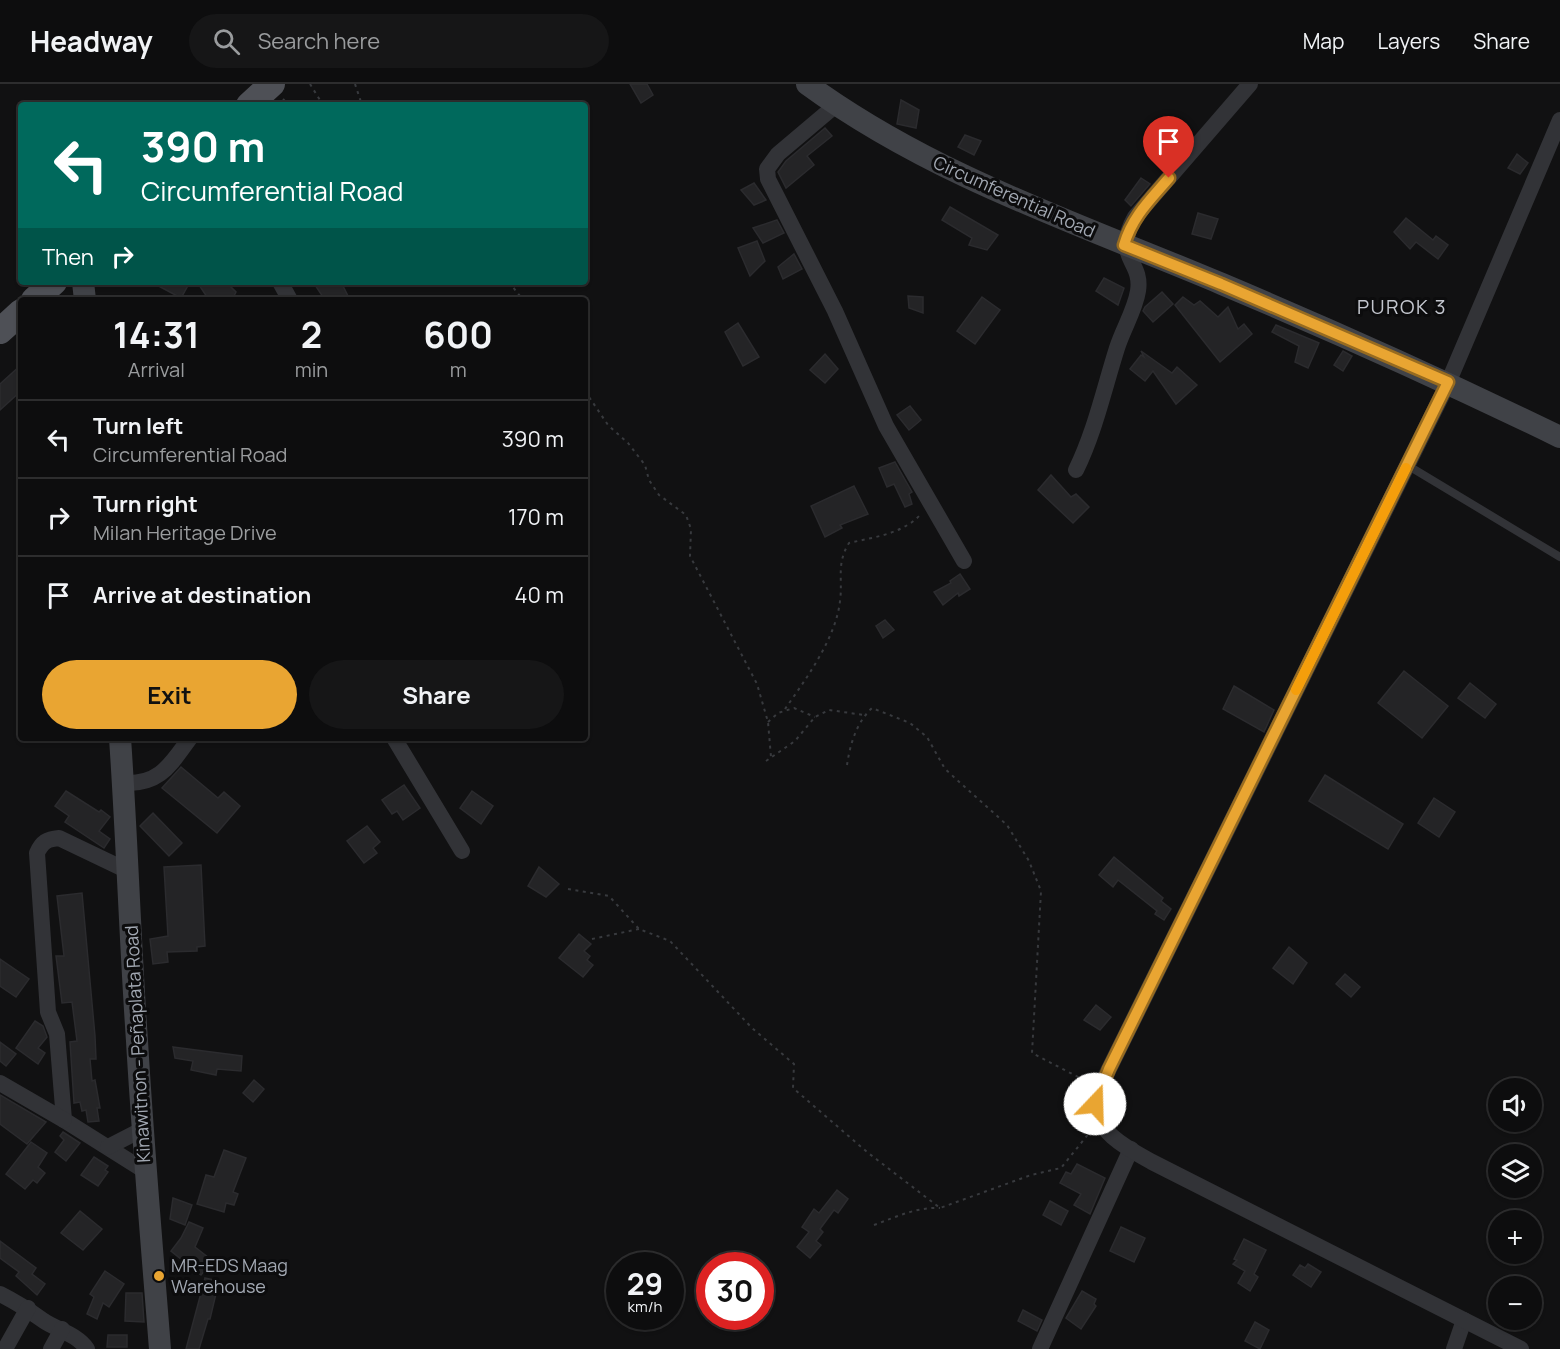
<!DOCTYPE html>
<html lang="en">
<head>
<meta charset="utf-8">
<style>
  :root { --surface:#0d0d0e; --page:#161617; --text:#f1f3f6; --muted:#9a9c9e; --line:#2d2d2e; --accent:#e9a532 }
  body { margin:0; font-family:Manrope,sans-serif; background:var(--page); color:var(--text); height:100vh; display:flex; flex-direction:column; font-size:22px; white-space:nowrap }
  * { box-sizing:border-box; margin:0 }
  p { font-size:20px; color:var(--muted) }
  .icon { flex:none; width:33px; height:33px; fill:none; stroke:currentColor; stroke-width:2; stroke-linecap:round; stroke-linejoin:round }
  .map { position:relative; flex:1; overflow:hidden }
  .panel { position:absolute; left:18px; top:213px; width:570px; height:444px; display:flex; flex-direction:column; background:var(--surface); border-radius:6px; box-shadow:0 2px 4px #0004,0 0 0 2px var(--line) }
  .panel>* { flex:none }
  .hud { position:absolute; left:18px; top:18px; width:570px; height:183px; border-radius:6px; box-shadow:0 2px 4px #0004,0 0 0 2px var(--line); background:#00695c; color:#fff; overflow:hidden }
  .fabs { position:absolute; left:1488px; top:994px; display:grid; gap:12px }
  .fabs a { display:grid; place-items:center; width:54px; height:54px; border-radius:50%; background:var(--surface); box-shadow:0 2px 4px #0004,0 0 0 2px var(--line); font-size:30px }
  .speed { position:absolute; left:606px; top:1168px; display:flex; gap:12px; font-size:30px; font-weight:700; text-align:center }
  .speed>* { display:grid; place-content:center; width:78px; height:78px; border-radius:50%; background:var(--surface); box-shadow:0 2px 4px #0004,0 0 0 2px var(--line); line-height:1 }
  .speed small { font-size:15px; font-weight:400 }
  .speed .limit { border:9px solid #d22; background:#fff; color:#111 }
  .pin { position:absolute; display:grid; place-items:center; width:51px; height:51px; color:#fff; margin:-62px -26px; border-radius:50% 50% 50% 0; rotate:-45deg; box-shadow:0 0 6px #0007 }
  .pin .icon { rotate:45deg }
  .me { position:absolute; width:66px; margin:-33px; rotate:21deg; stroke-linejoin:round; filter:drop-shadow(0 0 4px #0008) }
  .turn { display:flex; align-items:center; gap:21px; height:126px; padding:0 24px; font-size:27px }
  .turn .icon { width:78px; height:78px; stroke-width:2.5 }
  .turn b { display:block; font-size:42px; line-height:51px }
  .then { display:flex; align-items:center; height:57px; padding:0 24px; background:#0003; gap:12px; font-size:22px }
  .eta { display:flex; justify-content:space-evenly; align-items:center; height:102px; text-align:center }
  .eta b { font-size:36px; font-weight:700; line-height:42px }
  .action { display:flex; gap:12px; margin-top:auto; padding:12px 24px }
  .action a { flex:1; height:69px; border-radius:36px; background:var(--accent); color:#111; font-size:24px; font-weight:700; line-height:69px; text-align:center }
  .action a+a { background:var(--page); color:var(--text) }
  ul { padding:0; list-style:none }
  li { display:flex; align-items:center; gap:18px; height:78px; padding:0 24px; border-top:2px solid var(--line) }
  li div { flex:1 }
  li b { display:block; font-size:22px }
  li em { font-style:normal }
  header { display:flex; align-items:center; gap:36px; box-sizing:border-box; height:84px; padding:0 30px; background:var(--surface); border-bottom:2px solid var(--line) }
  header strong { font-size:28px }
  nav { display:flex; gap:33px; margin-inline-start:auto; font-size:21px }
  .search { width:420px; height:54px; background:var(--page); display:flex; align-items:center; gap:15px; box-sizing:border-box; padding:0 21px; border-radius:33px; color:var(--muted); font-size:22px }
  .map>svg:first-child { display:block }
</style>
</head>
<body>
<header>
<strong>Headway</strong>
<div class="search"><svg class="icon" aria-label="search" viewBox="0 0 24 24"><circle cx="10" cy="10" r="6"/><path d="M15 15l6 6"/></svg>Search here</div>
<nav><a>Map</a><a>Layers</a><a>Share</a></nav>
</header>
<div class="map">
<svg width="1560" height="1265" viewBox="0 0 1560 1265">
  <rect width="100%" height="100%" fill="#111112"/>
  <g fill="#242426" stroke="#2b2b2e" stroke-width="1.5">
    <polygon points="630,0 647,0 653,11 641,19"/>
    <polygon points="901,16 919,26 916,44 897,40"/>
    <polygon points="825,44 832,52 807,72 814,81 786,104 778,88 786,77"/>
    <polygon points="965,51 981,57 974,71 958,63"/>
    <polygon points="1517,70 1528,79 1520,90 1508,84"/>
    <polygon points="1141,94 1150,100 1131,122 1125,116"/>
    <polygon points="754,99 766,116 754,121 741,106"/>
    <polygon points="950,123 998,151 987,166 969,161 972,154 942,136"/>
    <polygon points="1198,129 1218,135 1211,155 1192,150"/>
    <polygon points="1406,134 1433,156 1436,152 1448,161 1438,175 1416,158 1410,165 1394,148"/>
    <polygon points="777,136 784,149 763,159 753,144"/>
    <polygon points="757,157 765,177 750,192 738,164"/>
    <polygon points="794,170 802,185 783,195 778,183"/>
    <polygon points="1104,194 1124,204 1118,221 1096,207"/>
    <polygon points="151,198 190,198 181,214"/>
    <polygon points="197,198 226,198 236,208 232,216 209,216"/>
    <polygon points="313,198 341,198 350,216 325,216"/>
    <polygon points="1162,208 1173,220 1153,238 1143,227 1145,223"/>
    <polygon points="908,212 923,213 923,229 909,224"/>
    <polygon points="982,213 1000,226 975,260 957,247"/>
    <polygon points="1183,213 1194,221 1200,217 1218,233 1228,223 1238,245 1244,240 1252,250 1220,278 1175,221"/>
    <polygon points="738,239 759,273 743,282 725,248"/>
    <polygon points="1276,241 1319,259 1308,284 1295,278 1299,262 1272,248"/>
    <polygon points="1141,267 1172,289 1177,283 1197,301 1176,320 1153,287 1145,297 1130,285 1141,271 1144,273"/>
    <polygon points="1343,267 1352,272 1343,287 1334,281"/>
    <polygon points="825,270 838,285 825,299 810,286"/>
    <polygon points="21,281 21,307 0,326 0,300"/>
    <polygon points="910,322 921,336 909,346 897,331"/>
    <polygon points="895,378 912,408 909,410 912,420 905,423 894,400 887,403 879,384"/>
    <polygon points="1051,391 1071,413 1076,410 1089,423 1073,439 1038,406"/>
    <polygon points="854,402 868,430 840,441 842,444 825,453 811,422"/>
    <polygon points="960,490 970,505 959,512 958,509 943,521 934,508 951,499 950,497"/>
    <polygon points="885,536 894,546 883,554 876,542"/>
    <polygon points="1404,587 1448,622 1422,654 1378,619"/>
    <polygon points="1470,599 1496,620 1485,634 1458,614"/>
    <polygon points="1234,602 1274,626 1264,648 1223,625"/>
    <polygon points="181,683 218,714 224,708 240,722 217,749 162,704"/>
    <polygon points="1325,691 1403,740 1388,765 1309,717"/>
    <polygon points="404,701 420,724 403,736 397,727 392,730 382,716"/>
    <polygon points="66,707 99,728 101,726 110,733 99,747 110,755 104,764 65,738 69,732 55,722"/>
    <polygon points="472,707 493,722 481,740 460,724"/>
    <polygon points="1434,714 1455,728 1439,753 1418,739"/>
    <polygon points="153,729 182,759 169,772 140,742"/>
    <polygon points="367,742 380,758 373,764 377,769 364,779 347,757"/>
    <polygon points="1114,773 1163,814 1161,817 1171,825 1164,836 1155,830 1157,827 1118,796 1113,803 1099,791"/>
    <polygon points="201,781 205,862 197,863 197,867 167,868 168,878 153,880 150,855 168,852 164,783"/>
    <polygon points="539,783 559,800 546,813 528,802"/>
    <polygon points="82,809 95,952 96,975 90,975 92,997 95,996 100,1024 97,1024 99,1037 88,1038 86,1026 82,1027 80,1018 74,1019 70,958 77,957 72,918 62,919 56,872 64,872 57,812"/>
    <polygon points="579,850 591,860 584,867 590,872 587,876 593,881 583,893 559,874"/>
    <polygon points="1289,863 1307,879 1293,900 1273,884"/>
    <polygon points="0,875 29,895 16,913 0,902"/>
    <polygon points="1345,890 1360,903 1351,913 1336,900"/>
    <polygon points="1096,921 1111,933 1100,946 1084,936"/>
    <polygon points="35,937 43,942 47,953 38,964 45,969 38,980 16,964"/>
    <polygon points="0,958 16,970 6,982 0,977"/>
    <polygon points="173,963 242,972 241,987 217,985 216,991 191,986 193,977 175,974"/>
    <polygon points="254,996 264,1005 253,1018 243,1009"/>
    <polygon points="0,1011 46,1038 27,1060 0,1040"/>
    <polygon points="63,1048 80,1059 66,1077 55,1068 64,1056 60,1052"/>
    <polygon points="31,1058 47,1069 38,1083 45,1089 37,1099 33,1096 25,1105 6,1090"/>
    <polygon points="224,1066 246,1074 233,1108 238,1110 234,1121 226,1119 224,1128 197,1120 206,1091 214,1093"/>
    <polygon points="94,1073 108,1082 105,1086 108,1088 98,1102 81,1091"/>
    <polygon points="1077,1080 1105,1094 1090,1130 1074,1121 1081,1110 1060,1099 1066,1088 1071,1090"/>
    <polygon points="837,1106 848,1115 838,1129 834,1126 820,1145 823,1148 816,1157 821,1161 810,1174 797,1163 809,1148 802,1143 814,1125 819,1129"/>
    <polygon points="173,1114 192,1121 185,1141 170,1135"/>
    <polygon points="1050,1117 1068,1127 1061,1141 1043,1131"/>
    <polygon points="80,1127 102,1145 83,1166 61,1149"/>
    <polygon points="189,1138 203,1144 195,1163 213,1177 201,1191 171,1167 181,1154"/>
    <polygon points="1121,1143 1145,1154 1134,1178 1110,1167"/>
    <polygon points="1244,1155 1266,1166 1254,1190 1258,1193 1250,1207 1238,1199 1245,1187 1233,1180 1237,1176 1234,1175"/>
    <polygon points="0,1157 36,1184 32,1190 45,1200 37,1211 16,1192 19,1188 0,1174"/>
    <polygon points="1308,1180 1321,1188 1311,1203 1293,1191 1300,1181 1305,1184"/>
    <polygon points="105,1187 124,1200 109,1223 103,1219 97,1235 87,1230 94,1213 90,1210"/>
    <polygon points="205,1194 219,1197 210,1235 208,1235 199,1265 186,1265"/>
    <polygon points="1082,1207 1096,1215 1094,1220 1096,1222 1081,1245 1066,1234"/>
    <polygon points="126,1209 142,1209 144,1238 125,1237"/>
    <polygon points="1023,1226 1042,1236 1037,1247 1018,1237"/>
    <polygon points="1255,1238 1269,1246 1260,1265 1245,1257"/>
    <polygon points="108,1251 127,1251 127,1263 107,1263"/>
  </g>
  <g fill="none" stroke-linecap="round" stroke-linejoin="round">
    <g stroke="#383a3e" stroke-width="2" stroke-dasharray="3 4.5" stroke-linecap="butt">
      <polyline points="310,0 323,21"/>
      <polyline points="355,0 362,21"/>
      <polyline points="283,15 289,21"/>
      <polyline points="509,198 523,216"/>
      <polyline points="585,307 608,341 628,359 645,381 649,396 659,411 686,431 691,445 690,472 757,600 768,638 771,673"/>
      <path d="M785,625c21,-30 51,-71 55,-108 3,-22 -4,-37 9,-58 25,-6 54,-9 72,-29"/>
      <polyline points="768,638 778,629 794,624 815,633"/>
      <polyline points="766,677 795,657 815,633 829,626 864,631"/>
      <path d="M847,681c3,-20 9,-42 25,-57l38,15 17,14 18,32 62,56 22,36 12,30 -9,162 48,25 10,-3"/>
      <polyline points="568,805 609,812 639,845 670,857 752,944 794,980 793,1004 867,1068 940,1124 1031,1091 1061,1084 1090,1048"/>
      <polyline points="592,855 639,845"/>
      <path d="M874,1141c22,-8 42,-18 66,-17"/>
    </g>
    <polyline stroke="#323337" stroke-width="8" points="1407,381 1560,473"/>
    <g stroke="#323337" stroke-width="16">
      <polyline points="836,21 778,70 767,85 768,95 835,227 886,342 964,477"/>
      <polyline points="280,198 290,216"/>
      <path d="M1076,386c19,-39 28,-81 41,-122 6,-19 18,-38 21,-57 5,-31 -26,-33 -3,-74l115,-133"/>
      <polyline points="394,654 462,767"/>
      <path d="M123,699c37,2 47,-18 67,-45"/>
      <path d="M130,788l-71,-34c-12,1 -17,4 -22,15l11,159 9,22 7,86 81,51"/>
      <polyline points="0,999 64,1036"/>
      <polyline points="108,1063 143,1045"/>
      <path d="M0,1210c16,8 30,17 44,27 14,9 34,14 43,28"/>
      <polyline points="5,1265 28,1224"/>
      <polyline points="51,1265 62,1245"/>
      <polyline points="1040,1265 1131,1065"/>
      <polyline points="1454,1265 1464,1236"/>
      <path d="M1521,1265l-369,-187c-21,-12 -57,-29 -56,-58 0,-11 8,-25 13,-35l339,-686 112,-263"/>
    </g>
    <g stroke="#404247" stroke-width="22">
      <path d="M807,0c126,92 273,140 415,200 114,48 227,99 338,153"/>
      <polyline points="83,198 85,216"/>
      <path d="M120,654c7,101 10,202 17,303 6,103 15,206 23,308"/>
    </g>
    <g stroke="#4e5056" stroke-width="26">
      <polyline points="249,21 272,0"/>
      <polyline points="34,216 54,198"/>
      <polyline points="0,247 21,228"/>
    </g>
  </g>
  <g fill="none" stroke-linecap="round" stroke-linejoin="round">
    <defs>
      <path id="route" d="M1095,1020l14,-35 339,-687 -227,-98 -97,-39c8,-28 26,-45 45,-67"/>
    </defs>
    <use href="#route" stroke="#976b20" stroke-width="15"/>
    <use href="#route" stroke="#e9a532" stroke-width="10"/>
    <polyline stroke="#f59e0b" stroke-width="10" points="1296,606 1406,384"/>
  </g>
  <circle fill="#e9a532" stroke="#0c0c0d" stroke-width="2" cx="159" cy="1192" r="6"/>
  <g text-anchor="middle" stroke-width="6" stroke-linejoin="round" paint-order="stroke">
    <g font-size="18" fill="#a2a8b2" stroke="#0c0c0d">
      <text transform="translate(1014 113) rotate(24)" y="6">Circumferential Road</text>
      <text transform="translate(138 960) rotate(-93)" y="6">Kinawitnon - Peñaplata Road</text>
    </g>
    <g font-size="18" fill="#a2a8b2" stroke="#0c0c0d" text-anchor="start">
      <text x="171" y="1188">MR-EDS Maag<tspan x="171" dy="21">Warehouse</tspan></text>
    </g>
    <g font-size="20" letter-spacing="1.5" fill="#c3c6ce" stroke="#0c0c0d">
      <text x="1402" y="230">PUROK 3</text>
    </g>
  </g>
</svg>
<div class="fabs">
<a><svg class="icon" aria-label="sound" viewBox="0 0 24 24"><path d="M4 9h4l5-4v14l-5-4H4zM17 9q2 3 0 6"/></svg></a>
<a><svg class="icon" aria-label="layers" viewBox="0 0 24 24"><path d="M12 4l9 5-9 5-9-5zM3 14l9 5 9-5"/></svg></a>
<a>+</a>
<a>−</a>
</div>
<div class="speed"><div>29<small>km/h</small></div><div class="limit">30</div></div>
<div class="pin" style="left:1169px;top:94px;background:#d93025"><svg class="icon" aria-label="arrive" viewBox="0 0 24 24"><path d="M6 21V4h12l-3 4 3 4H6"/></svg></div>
<svg class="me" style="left:1095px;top:1020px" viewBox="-20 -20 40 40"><circle r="19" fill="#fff"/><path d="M0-13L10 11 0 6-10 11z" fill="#e9a532"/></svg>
<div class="hud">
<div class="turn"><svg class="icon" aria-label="left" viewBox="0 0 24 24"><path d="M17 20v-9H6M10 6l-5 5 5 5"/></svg><div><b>390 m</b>Circumferential Road</div></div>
<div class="then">Then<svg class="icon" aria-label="right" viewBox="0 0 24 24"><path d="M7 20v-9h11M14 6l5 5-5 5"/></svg></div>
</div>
<section class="panel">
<div class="eta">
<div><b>14:31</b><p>Arrival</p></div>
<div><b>2</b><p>min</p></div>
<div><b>600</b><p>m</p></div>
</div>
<ul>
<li><svg class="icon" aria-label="left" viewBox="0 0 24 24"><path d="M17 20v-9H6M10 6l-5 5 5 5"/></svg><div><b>Turn left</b><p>Circumferential Road</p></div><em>390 m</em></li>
<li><svg class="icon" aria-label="right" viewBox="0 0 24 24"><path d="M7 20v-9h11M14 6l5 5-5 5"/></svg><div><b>Turn right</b><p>Milan Heritage Drive</p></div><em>170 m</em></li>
<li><svg class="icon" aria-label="arrive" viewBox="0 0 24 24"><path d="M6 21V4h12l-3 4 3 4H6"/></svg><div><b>Arrive at destination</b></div><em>40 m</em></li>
</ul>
<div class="action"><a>Exit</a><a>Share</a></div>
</section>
</div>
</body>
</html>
